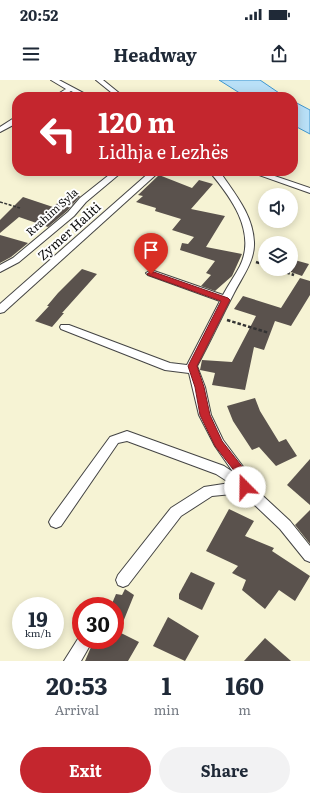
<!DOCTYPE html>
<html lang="en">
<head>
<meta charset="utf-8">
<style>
  :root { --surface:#fff; --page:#f2f2f3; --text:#1f2937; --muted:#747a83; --accent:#c4262e }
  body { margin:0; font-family:Literata,serif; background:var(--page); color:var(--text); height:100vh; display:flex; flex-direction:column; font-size:15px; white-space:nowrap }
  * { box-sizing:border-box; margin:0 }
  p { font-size:13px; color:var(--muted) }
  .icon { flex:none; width:22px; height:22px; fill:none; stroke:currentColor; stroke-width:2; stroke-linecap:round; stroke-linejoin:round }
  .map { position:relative; height:581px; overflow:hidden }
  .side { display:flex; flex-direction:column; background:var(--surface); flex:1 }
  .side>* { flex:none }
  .banner { position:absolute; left:12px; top:12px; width:286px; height:84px; border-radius:16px; box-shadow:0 2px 10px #0003; background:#c4262e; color:#fff; overflow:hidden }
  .fabs { position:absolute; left:258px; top:108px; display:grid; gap:8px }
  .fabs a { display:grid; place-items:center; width:40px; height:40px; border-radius:50%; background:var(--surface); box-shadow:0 2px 10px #0003; font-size:20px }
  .speed { position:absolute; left:12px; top:517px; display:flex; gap:8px; font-size:20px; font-weight:700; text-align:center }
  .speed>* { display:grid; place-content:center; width:52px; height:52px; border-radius:50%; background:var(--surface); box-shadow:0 2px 10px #0003; line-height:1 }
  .speed small { font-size:10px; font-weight:400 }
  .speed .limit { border:6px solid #d22; background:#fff; color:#111 }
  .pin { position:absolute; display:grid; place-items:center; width:34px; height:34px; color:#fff; margin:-41px -17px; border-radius:50% 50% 50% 0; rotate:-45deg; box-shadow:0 0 4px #0007 }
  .pin .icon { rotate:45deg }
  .me { position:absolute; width:44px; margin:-22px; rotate:338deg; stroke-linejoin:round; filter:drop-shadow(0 0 3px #0008) }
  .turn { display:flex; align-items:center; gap:14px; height:84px; padding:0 20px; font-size:18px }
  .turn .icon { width:52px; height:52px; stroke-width:2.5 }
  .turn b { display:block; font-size:28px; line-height:34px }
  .eta { display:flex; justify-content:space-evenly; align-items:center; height:68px; text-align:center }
  .eta b { font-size:24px; font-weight:700; line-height:28px }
  .primary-button { display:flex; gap:8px; margin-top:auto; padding:8px 20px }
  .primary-button a { flex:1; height:46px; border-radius:24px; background:var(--accent); color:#fff; font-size:16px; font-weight:700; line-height:46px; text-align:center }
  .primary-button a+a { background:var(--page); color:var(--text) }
  .status { display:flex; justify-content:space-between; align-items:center; height:28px; padding:0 20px; background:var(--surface); direction:ltr }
  .status svg { height:11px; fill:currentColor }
  header { display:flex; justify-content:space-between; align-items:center; height:52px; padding:0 20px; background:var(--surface); font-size:18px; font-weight:700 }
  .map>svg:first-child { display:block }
</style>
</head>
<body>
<div class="status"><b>20:52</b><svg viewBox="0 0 49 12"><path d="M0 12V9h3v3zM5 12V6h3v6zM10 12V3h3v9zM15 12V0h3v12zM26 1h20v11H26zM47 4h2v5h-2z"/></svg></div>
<header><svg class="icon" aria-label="menu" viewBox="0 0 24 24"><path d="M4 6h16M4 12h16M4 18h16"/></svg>Headway<svg class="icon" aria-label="share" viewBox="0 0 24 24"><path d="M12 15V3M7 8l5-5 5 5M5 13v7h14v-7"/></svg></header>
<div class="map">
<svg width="310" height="581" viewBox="0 0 310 581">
  <rect width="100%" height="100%" fill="#fffdf5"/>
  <path fill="#f6f3d4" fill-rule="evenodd" d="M0,0h310v581h-310zM17,17h276v74h-276zM265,115h26v26h-26zM265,163h26v26h-26zM21,526h34v34h-34zM81,526h34v34h-34z"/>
  <g fill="#b9e0f7" stroke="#3f96cf">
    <polygon points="219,0 260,0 285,17 246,17"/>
    <polygon points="293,21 310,30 310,54 293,45"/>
  </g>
  <g fill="#5a524d">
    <polygon points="159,95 192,108 199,100 213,104 191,129 225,136 206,167 242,174 232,196 215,211 201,206 211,195 206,193 215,181 180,170 182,163 188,164 194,157 172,150 181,139 155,131 156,128 136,122 143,116 138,115"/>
    <polygon points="69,113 80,116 67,131 48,147 19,137 0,153 0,140 23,117 53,127"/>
    <polygon points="0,155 28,163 11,177 0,183"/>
    <polygon points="291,179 309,184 302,196 291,192"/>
    <polygon points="82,189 97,194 62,233 64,233 52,247 35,241 49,226 47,226 58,213"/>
    <polygon points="300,198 310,201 310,215 291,246 275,241 264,270 254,267 245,310 212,305 215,293 200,290 202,280 232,282 256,236 234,229 243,216 281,228"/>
    <polygon points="255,318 260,331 279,362 286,359 297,376 276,386 259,367 252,370 233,341 227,326"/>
    <polygon points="310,379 310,425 287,405"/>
    <polygon points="229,429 254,441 245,456 274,468 272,471 310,496 295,521 279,510 265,529 242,510 246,500 232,493 238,486 206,471"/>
    <polygon points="310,430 310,464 295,445"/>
    <polygon points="191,492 215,503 202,530 179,519 179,514"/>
    <polygon points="125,509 134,515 119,552 139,562 128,581 85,581 94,560 115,560 115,526 111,526 116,514 122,515"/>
    <polygon points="168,537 199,556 185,581 153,566"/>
    <polygon points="265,558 291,581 244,581"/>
  </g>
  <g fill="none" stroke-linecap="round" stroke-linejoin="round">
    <defs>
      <g id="street">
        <polygon points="51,0 59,0 91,17 83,17 71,11 61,17 53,17 66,9"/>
        <polygon points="96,0 103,0 124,17 117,17"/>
        <polygon points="14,38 17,38 17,43 0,52 0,47"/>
        <polygon points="114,91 123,91 86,122 74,136 19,182 0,192 0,185 13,178 68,132 80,118"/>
        <polygon points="151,91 160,91 4,232 0,233 0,224"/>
        <path d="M209,91l11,1c15,22 33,43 34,70 1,19 -12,35 -20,51 -12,23 -24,49 -37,73l8,21 6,28 12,25 21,28 6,16 40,37 20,25v16l-5,-2 -25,-31 -38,-36 -30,3 -31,20 -53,69 -5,2 -5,-2 -2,-5 2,-5 53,-67 33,-21 26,-4 -14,-9 -89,-33 -9,2 -57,83 -5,2 -5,-2 -2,-4 2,-4 59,-81 17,-6 97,35 9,6 -18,-26 -16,-31 -10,-42 -24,-3 -104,-41 -1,-2 1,-2h8l101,38 17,2 33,-64 -72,-26 -2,-2 5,-3 3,1 69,24c5,-10 12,-19 17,-29 17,-35 -10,-70 -31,-95z"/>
        <polygon points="248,91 260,91 310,108 310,113"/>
        <polygon points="81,554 81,560 93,560 81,581 64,581"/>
      </g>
    </defs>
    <use href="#street" stroke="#444" stroke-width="2"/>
    <polyline stroke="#333" stroke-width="1.5" stroke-dasharray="3 1.5" stroke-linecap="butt" points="0,122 20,128"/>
    <g stroke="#333" stroke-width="2.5" stroke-dasharray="3.5 2" stroke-linecap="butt">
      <polyline points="256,182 265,185"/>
      <polyline points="276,189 294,195"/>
      <polyline points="227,240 269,253"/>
    </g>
    <use href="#street" fill="#fff" fill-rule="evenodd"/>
  </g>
  <polygon fill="#c4262e" stroke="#7f191e" points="151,191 228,218 230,220 197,286 204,307 210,335 222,361 244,389 250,407 249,410 245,411 241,410 236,393 215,366 200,335 195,307 188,286 221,221 148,195 147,194"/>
  <g text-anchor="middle" stroke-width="4" stroke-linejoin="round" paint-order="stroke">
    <g font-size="11" fill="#111" stroke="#fff">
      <text transform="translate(52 132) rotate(-42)" y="4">Rrahim Syla</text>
    </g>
    <g font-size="13" fill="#111" stroke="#fff">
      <text transform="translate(69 151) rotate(-42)" y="5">Zymer Haliti</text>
    </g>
  </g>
</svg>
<div class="fabs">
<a><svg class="icon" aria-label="sound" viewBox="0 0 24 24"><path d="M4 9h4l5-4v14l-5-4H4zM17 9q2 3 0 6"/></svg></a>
<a><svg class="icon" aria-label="layers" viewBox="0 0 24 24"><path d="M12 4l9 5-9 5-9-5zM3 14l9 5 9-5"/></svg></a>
</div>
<div class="speed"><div>19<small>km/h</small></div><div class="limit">30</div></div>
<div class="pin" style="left:151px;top:194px;background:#d93025"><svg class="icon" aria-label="arrive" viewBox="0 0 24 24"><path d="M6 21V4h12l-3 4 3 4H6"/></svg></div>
<svg class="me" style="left:245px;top:407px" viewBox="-20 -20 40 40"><circle r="19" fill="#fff"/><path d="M0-13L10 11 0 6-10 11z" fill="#c4262e"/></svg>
<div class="banner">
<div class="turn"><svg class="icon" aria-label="left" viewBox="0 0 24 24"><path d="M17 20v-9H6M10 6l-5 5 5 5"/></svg><div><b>120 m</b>Lidhja e Lezhës</div></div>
</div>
</div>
<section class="side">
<div class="eta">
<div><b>20:53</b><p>Arrival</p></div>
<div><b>1</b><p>min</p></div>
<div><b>160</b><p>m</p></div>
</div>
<div class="primary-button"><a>Exit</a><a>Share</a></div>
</section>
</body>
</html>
